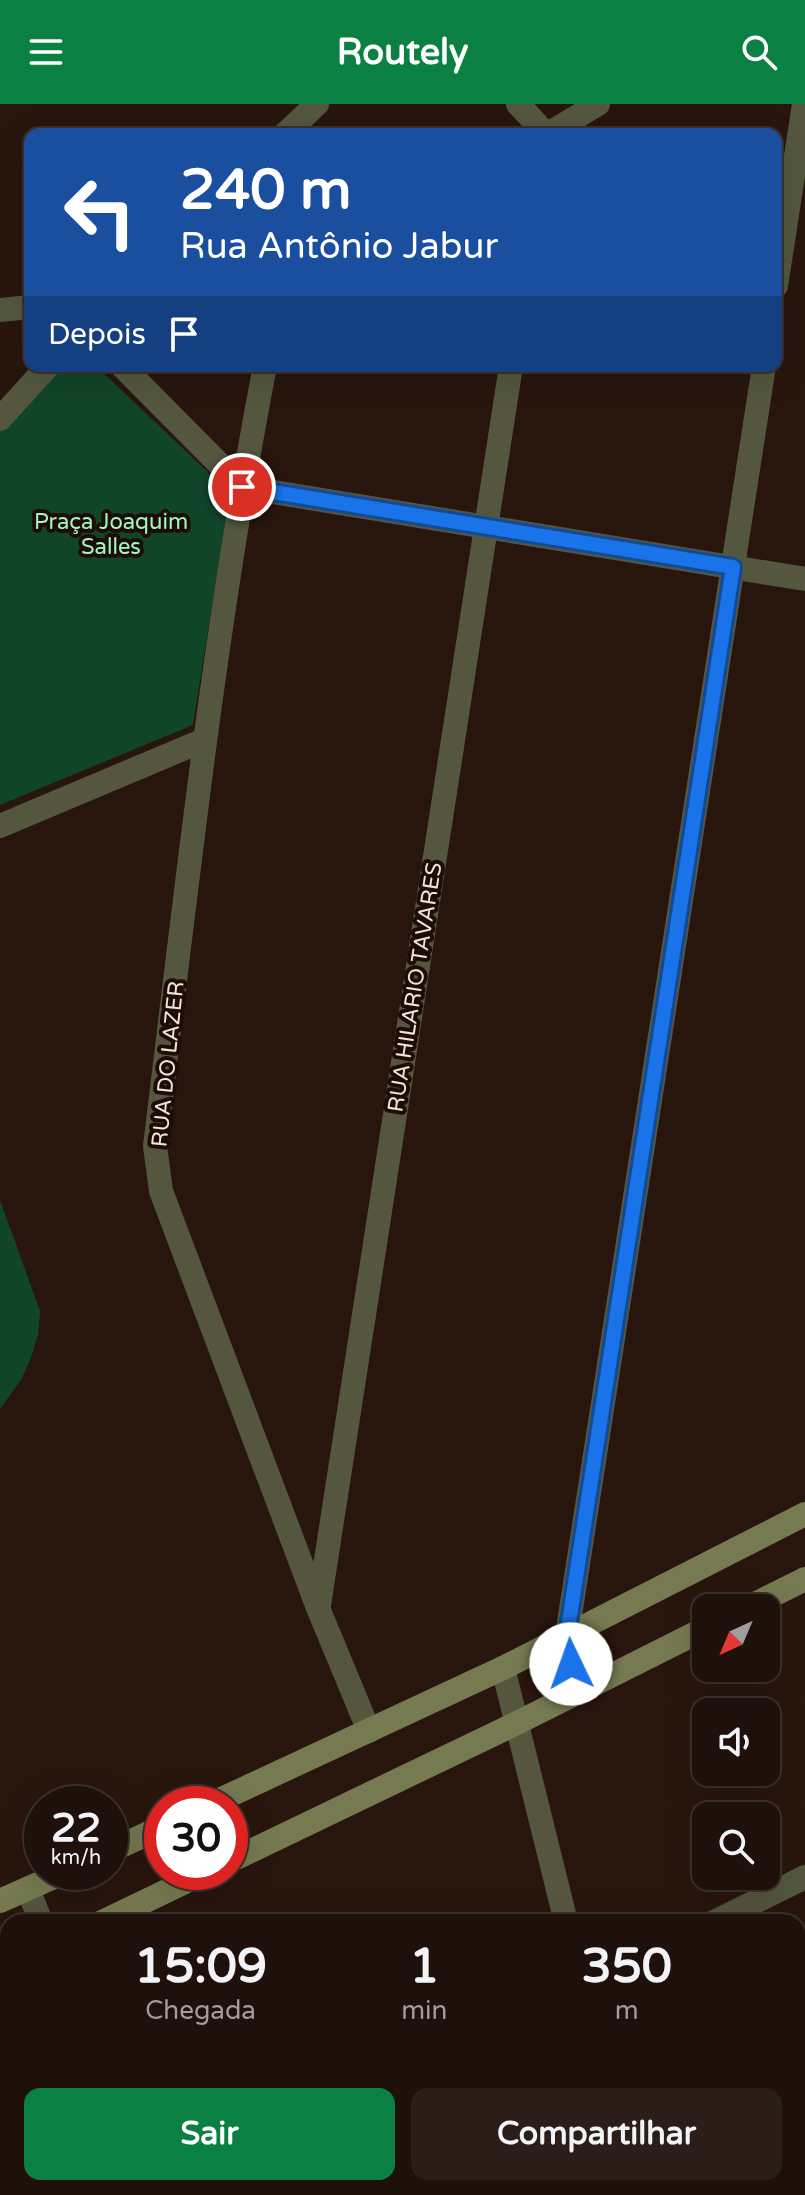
<!DOCTYPE html>
<html lang="pt">
<head>
<meta charset="utf-8">
<style>
  :root { --surface:#1e100a; --page:#2b1e18; --text:#f1f3f6; --muted:#a19d9c; --line:#3c302b; --accent:#0b8043 }
  body { margin:0; font-family:"Varela Round",sans-serif; background:var(--page); color:var(--text); height:100vh; display:flex; flex-direction:column; font-size:30px; white-space:nowrap }
  * { box-sizing:border-box; margin:0 }
  p { font-size:26px; color:var(--muted) }
  .icon { flex:none; width:44px; height:44px; fill:none; stroke:currentColor; stroke-width:2; stroke-linecap:round; stroke-linejoin:round }
  .map { position:relative; flex:1; overflow:hidden }
  .side { position:absolute; left:0px; top:1810px; width:806px; height:282px; display:flex; flex-direction:column; background:var(--surface); border-radius:24px 24px 0 0; box-shadow:0 8px 32px #0002,0 0 0 2px var(--line) }
  .side>* { flex:none }
  .top-card { position:absolute; left:24px; top:24px; width:758px; height:244px; border-radius:16px; box-shadow:0 8px 32px #0002,0 0 0 2px var(--line); background:#1a4fa0; color:#fff; overflow:hidden }
  .needle { width:52px; rotate:224deg }
  .fabs { position:absolute; left:692px; top:1490px; display:grid; gap:16px }
  .fabs a { display:grid; place-items:center; width:88px; height:88px; border-radius:16px; background:var(--surface); box-shadow:0 8px 32px #0002,0 0 0 2px var(--line); font-size:40px }
  .speed { position:absolute; left:24px; top:1682px; display:flex; gap:16px; font-size:40px; font-weight:700; text-align:center }
  .speed>* { display:grid; place-content:center; width:104px; height:104px; border-radius:50%; background:var(--surface); box-shadow:0 8px 32px #0002,0 0 0 2px var(--line); line-height:1 }
  .speed small { font-size:20px; font-weight:400 }
  .speed .limit { border:12px solid #d22; background:#fff; color:#111 }
  .pin { position:absolute; display:grid; place-items:center; width:68px; height:68px; color:#fff; margin:-34px; border:4px solid #fff; border-radius:50%; box-shadow:0 2px 8px #0007 }
  .me { position:absolute; width:88px; margin:-44px; rotate:357deg; stroke-linejoin:round; filter:drop-shadow(0 0 6px #0008) }
  .turn { display:flex; align-items:center; gap:28px; height:168px; padding:0 24px; font-size:36px }
  .turn .icon { width:104px; height:104px; stroke-width:2.5 }
  .turn b { display:block; font-size:56px; line-height:68px }
  .then { display:flex; align-items:center; height:76px; padding:0 24px; background:#0003; gap:16px; font-size:30px }
  .eta { display:flex; justify-content:space-evenly; align-items:center; height:136px; text-align:center }
  .eta b { font-size:48px; font-weight:700; line-height:56px }
  .button { display:flex; gap:16px; margin-top:auto; padding:16px 24px }
  .button a { flex:1; height:92px; border-radius:16px; background:var(--accent); color:#fff; font-size:32px; font-weight:700; line-height:92px; text-align:center }
  .button a+a { background:var(--page); color:var(--text) }
  header { display:flex; justify-content:space-between; align-items:center; height:104px; padding:0 24px; background:var(--accent); color:#fff; font-size:36px; font-weight:700 }
  .map>svg:first-child { display:block }
</style>
</head>
<body>
<header><svg class="icon" aria-label="menu" viewBox="0 0 24 24"><path d="M4 6h16M4 12h16M4 18h16"/></svg>Routely<svg class="icon" aria-label="search" viewBox="0 0 24 24"><circle cx="10" cy="10" r="6"/><path d="M15 15l6 6"/></svg></header>
<div class="map">
<svg width="805" height="2091" viewBox="0 0 805 2091">
  <rect width="100%" height="100%" fill="#28150e"/>
  <g fill="#114529">
    <polygon points="65,262 96,262 230,389 193,621 0,701 0,319"/>
    <polygon points="0,1096 40,1207 38,1231 31,1254 21,1276 0,1305"/>
  </g>
  <g fill="none" stroke-linecap="round" stroke-linejoin="round">
    <g stroke="#54573e" stroke-width="24">
      <polyline points="518,0 546,30"/>
      <polyline points="285,30 317,0"/>
      <polyline points="548,30 598,0"/>
      <polyline points="776,182 804,0"/>
      <polyline points="0,206 30,203"/>
      <polyline points="122,262 242,383 805,475"/>
      <path d="M265,262c-50,258 -78,519 -110,780l6,45 157,417 51,123"/>
      <polyline points="0,315 48,262"/>
      <polyline points="0,722 204,636"/>
      <polyline points="319,1501 511,262"/>
      <polyline points="503,1564 566,1818"/>
      <polyline points="575,1589 567,1531 764,262"/>
      <polyline points="28,1785 41,1818"/>
      <polyline points="714,1818 805,1773"/>
      <polyline points="123,2084 125,2091"/>
      <polyline points="630,2084 632,2091"/>
      <polyline points="151,2091 166,2084"/>
    </g>
    <g stroke="#757a51" stroke-width="24">
      <polyline points="747,1504 805,1475"/>
      <polyline points="211,1700 503,1564 805,1410"/>
      <polyline points="110,1747 162,1723"/>
      <polyline points="230,1757 515,1620 706,1524"/>
      <polyline points="0,1797 65,1768"/>
      <polyline points="102,1818 206,1768"/>
      <polyline points="0,1863 8,1860"/>
    </g>
  </g>
  <g fill="none" stroke-linecap="round" stroke-linejoin="round">
    <defs>
      <polyline id="route" points="242,383 733,463 567,1531 571,1560"/>
    </defs>
    <use href="#route" stroke="#114b97" stroke-width="20"/>
    <use href="#route" stroke="#1a73e8" stroke-width="14"/>
  </g>
  <g text-anchor="middle" stroke-width="8" stroke-linejoin="round" paint-order="stroke">
    <g font-size="22" fill="#a0f9c0" stroke="#1e0c06">
      <text x="111" y="425">Praça Joaquim<tspan x="111" dy="25">Salles</tspan></text>
    </g>
    <g font-size="22" fill="#f0e2dc" stroke="#1e0c06">
      <text transform="translate(414 883) rotate(-81)" y="8">RUA HILARIO TAVARES</text>
      <text transform="translate(167 960) rotate(-84)" y="8">RUA DO LAZER</text>
    </g>
  </g>
</svg>
<div class="fabs">
<a><svg class="needle" viewBox="-14 -14 28 28"><path d="M0-13l5 13h-10z" fill="#e53935"/><path d="M0 13l5-13h-10z" fill="#a19d9c"/></svg></a>
<a><svg class="icon" aria-label="sound" viewBox="0 0 24 24"><path d="M4 9h4l5-4v14l-5-4H4zM17 9q2 3 0 6"/></svg></a>
<a><svg class="icon" aria-label="search" viewBox="0 0 24 24"><circle cx="10" cy="10" r="6"/><path d="M15 15l6 6"/></svg></a>
</div>
<div class="speed"><div>22<small>km/h</small></div><div class="limit">30</div></div>
<div class="pin" style="left:242px;top:383px;background:#d93025"><svg class="icon" aria-label="arrive" viewBox="0 0 24 24"><path d="M6 21V4h12l-3 4 3 4H6"/></svg></div>
<svg class="me" style="left:571px;top:1560px" viewBox="-20 -20 40 40"><circle r="19" fill="#fff"/><path d="M0-13L10 11 0 6-10 11z" fill="#1a73e8"/></svg>
<div class="top-card">
<div class="turn"><svg class="icon" aria-label="left" viewBox="0 0 24 24"><path d="M17 20v-9H6M10 6l-5 5 5 5"/></svg><div><b>240 m</b>Rua Antônio Jabur</div></div>
<div class="then">Depois<svg class="icon" aria-label="arrive" viewBox="0 0 24 24"><path d="M6 21V4h12l-3 4 3 4H6"/></svg></div>
</div>
<section class="side">
<div class="eta">
<div><b>15:09</b><p>Chegada</p></div>
<div><b>1</b><p>min</p></div>
<div><b>350</b><p>m</p></div>
</div>
<div class="button"><a>Sair</a><a>Compartilhar</a></div>
</section>
</div>
</body>
</html>
